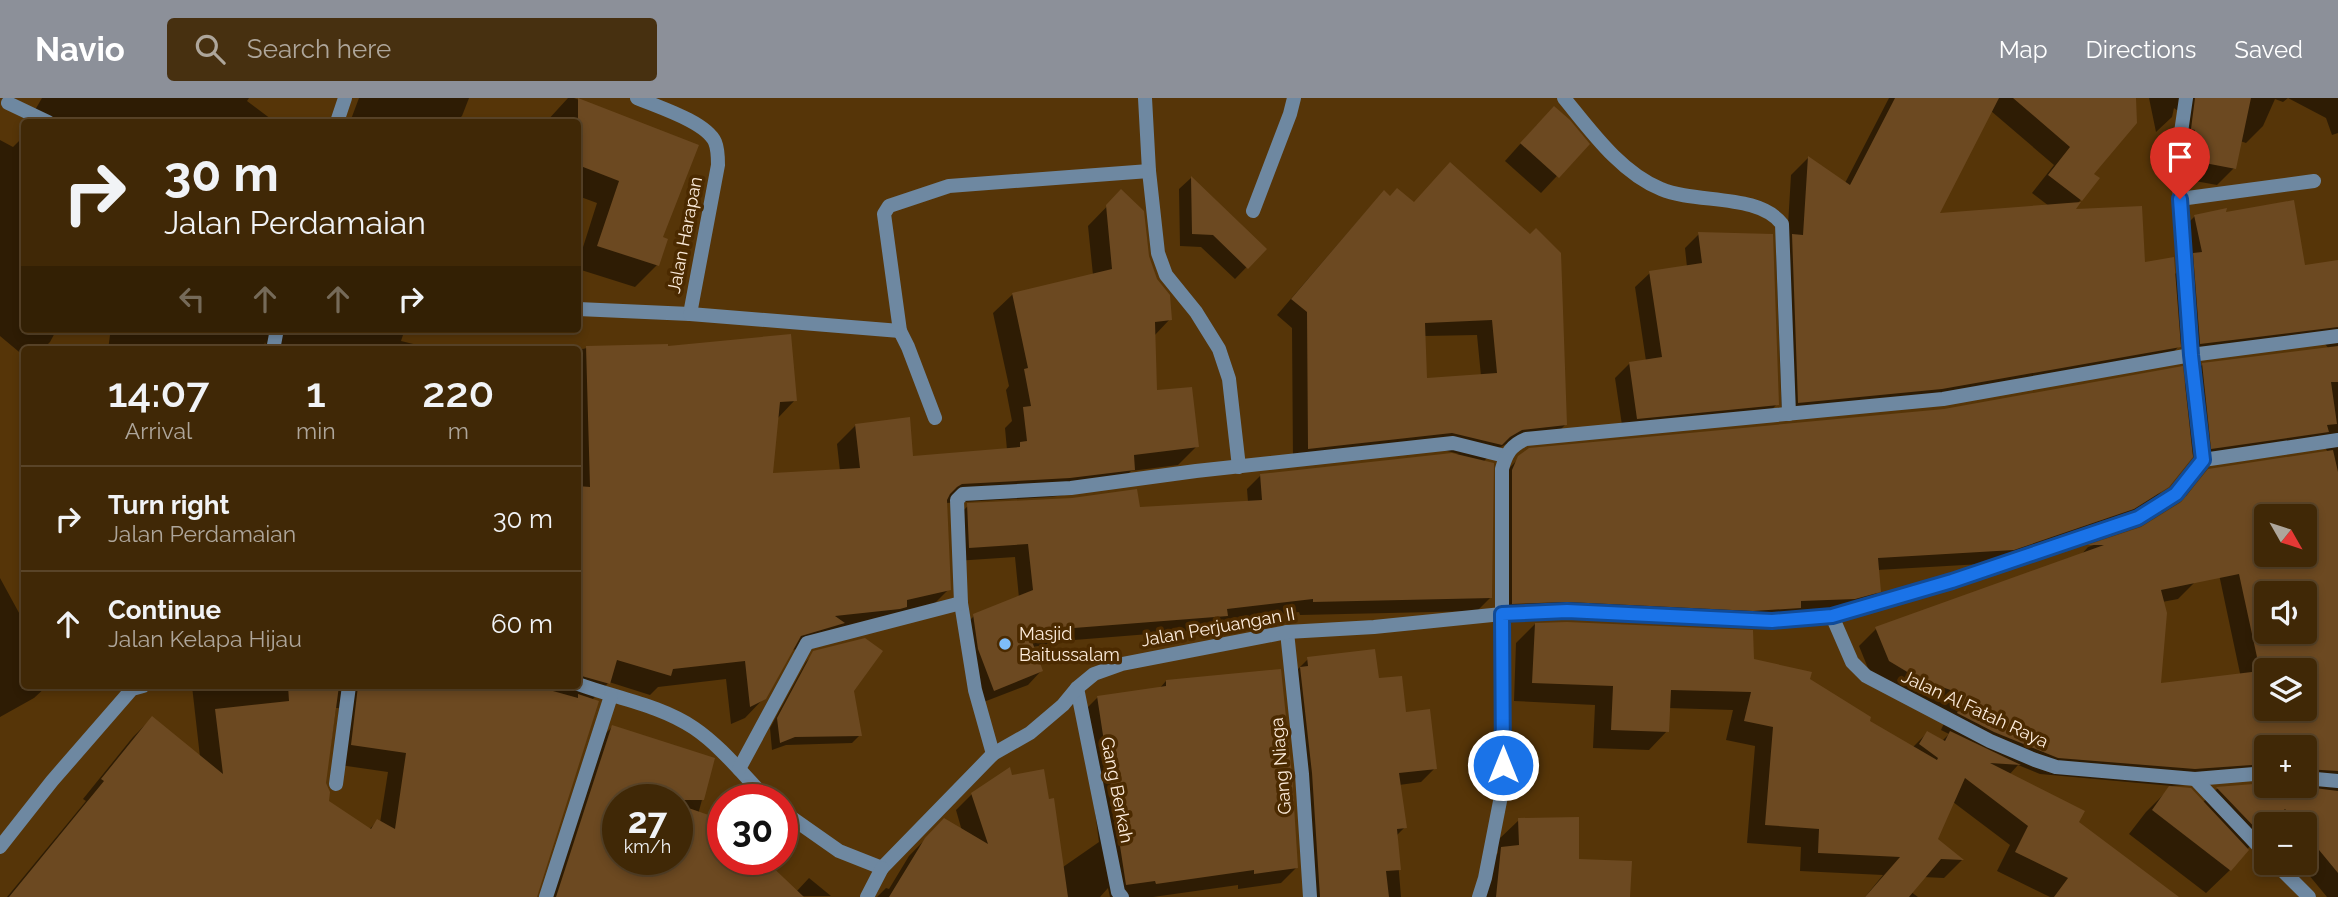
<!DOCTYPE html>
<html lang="en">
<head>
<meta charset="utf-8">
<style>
  :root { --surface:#402806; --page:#473010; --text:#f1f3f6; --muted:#aea69b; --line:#594428; --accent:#8c9099 }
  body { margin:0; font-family:Raleway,sans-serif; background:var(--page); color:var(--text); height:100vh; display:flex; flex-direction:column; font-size:26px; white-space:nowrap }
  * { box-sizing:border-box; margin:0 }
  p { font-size:23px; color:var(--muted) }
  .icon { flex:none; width:38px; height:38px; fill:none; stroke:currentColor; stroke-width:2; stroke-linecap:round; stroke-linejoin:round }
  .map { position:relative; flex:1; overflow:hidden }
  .side { position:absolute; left:21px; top:248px; width:560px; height:343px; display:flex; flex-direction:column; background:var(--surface); border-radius:7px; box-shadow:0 4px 10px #0003,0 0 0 2px var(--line) }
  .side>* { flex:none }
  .hud { position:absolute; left:21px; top:21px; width:560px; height:214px; border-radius:7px; box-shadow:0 4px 10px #0003,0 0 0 2px var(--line); background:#402806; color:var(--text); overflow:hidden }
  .needle { width:46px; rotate:129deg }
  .fabs { position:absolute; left:2254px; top:406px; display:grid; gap:14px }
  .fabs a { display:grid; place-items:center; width:63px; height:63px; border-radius:7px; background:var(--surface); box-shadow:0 4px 10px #0003,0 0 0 2px var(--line); font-size:35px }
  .speed { position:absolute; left:602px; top:686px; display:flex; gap:14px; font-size:35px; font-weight:700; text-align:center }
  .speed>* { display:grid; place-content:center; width:91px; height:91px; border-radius:50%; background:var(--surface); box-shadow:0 4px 10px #0003,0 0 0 2px var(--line); line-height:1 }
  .speed small { font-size:18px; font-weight:400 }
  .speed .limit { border:10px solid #d22; background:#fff; color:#111 }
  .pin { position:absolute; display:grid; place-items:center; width:60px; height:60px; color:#fff; margin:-72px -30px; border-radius:50% 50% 50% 0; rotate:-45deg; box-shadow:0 0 7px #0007 }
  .pin .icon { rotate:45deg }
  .me { position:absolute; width:77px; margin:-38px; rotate:0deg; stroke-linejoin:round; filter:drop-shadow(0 0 5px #0008) }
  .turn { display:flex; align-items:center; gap:24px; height:147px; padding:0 28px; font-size:32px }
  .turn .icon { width:91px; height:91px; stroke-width:2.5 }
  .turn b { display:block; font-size:49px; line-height:60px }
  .lanes { display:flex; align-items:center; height:66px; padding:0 28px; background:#0003; justify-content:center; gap:35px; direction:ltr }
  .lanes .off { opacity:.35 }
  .eta { display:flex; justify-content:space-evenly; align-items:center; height:119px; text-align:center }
  .eta b { font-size:42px; font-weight:600; line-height:49px }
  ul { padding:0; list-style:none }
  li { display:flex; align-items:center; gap:21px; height:105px; padding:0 28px; border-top:2px solid var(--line) }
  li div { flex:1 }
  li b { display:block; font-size:26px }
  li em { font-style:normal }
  header { display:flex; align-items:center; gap:42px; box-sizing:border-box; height:98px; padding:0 35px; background:var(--accent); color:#fff }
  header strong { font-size:33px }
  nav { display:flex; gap:38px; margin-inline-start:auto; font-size:24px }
  .search { width:490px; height:63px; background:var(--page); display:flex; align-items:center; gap:18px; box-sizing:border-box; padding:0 24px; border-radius:7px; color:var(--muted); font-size:26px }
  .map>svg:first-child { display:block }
</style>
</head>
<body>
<header>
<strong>Navio</strong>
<div class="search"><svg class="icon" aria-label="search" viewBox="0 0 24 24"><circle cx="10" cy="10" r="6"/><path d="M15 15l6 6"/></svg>Search here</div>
<nav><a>Map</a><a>Directions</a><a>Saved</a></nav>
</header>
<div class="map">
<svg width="2338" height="799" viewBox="0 0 2338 799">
  <rect width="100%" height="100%" fill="#563508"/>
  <g fill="#0007" fill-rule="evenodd">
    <polygon points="42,0 249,0 247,3 275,24 28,24"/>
    <polygon points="359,0 469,0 462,18 455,24 350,24"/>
    <polygon points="568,0 574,0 697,48 660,140 657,167 635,189 578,171 578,165 597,105 578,98 578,24 546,24"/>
    <path d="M1889,0h245l-42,76 5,5 -25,32 71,53 31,11 10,-10 -6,-32 17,-17 29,-1 79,52 35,-5v635h-11l-28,-34h6v-39h-39v3l-36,43 -24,23 -77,-59 17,-22 25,-25 31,16 15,-14 38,-4 -3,-5 -80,6 -132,-12 -22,-9 -9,10 167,122h-126l-53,-26 13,-26 -57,-43 -17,37 26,21 -18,18 -21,-1 -12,15 7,5h-53l18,-22 -83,-4 1,-24 -54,-4 8,-97 -29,-6 7,-30 -65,-2 -1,23 -18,19 -56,-2 2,-43 -81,-4 2,-58 19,-19 217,36 56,20 60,42 44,26 15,-15 15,8 7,-7 -8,-4 8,-18 -47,-17 -30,-17 -13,-32 17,-17 204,-73 8,-9 56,-19 51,54 -17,17 -16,3 -3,87 89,22 -46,-217 -17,2 24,-25 120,-18 -4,-5 -130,17 -2,-11 -39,46 -36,22 -119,41 -122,7 2,21 -14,14 -79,16 -287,-4 4,-142 14,-15 666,-75 19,-20 127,-16 -4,-5 -142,16 -1,-17 -20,21 -380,56 -6,-167 11,-11 4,-67 17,-17 37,25zM1991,13l63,54 -22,28 17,13 -112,9zM2266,418h39v39h-39zM2266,495h39v39h-39zM2266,572h39v39h-39zM2266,649h39v39h-39z"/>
    <polygon points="2149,0 2288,0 2283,4 2275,1 2263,28 2246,45 2240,43 2234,70 2217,87 2173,79 2178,13 2174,10 2172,19 2156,34"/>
    <polygon points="2288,0 2338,0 2338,35 2332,37 2326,20"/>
    <polygon points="1537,27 1587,46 1541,95 1505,63"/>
    <polygon points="24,38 24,231 57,231 50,244 42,252 24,252 24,258 0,238 0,42 13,49"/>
    <polygon points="1191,80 1264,151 1235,181 1201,149 1180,148 1179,91"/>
    <path d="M1121,94l49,127 -16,17 2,56 41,54 -19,19 -47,6 -17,17 -64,9 -104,6 3,86 -19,19 -140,43 -26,47 -19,20 -14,6 -5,-45 -68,8 -8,8 -41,-13 -17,18 -56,197h-529l79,-96 -3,-2 50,-62 19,-19 48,39 -8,-71h386v-336l9,-2h80l128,52 -18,19 -6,55 69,-3 -3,-27 19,-19 56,33 95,-8 -2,-22 7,-7 -6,-31 3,-4 -16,-73 20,-19 80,-19 -5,-49zM336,610h3l-6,56 55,8 -8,51 -3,-2 -8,9 -42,-28 -2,-19z"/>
    <path d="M1390,100l23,6 152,221 -15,15 -44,4 -12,7 -11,11 8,135 -14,14 -177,4 -1,-3 -78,9 -9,8 -163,13 -3,3 -14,2 9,24 -13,14 -47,18 -21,-73 14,-14 45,-18 -4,-41 -60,4 -1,-42 14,-13 170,3 110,-7 -1,-13 14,-14 198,-21 -23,-6 -143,15 -1,-135 -15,-13 93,-108zM1477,237l4,41 -55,4 -2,-44z"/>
    <polygon points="1699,136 1777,306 1763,321 1623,334 1615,280 1630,265 1646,263 1635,189 1650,175 1687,169 1685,150"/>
    <polygon points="107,231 405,231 401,243 438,252 268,252 265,244 263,252 108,252 110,237 106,236"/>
    <polygon points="508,251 560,252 507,252"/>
    <polygon points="0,480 24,524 24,588 47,588 34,600 0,619"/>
    <polygon points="814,555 852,593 860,637 852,645 786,647 772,652 770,630 806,564"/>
    <polygon points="1308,561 1377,582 1405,616 1435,670 1421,684 1399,687 1405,729 1396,738 1401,799 1304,799 1294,575"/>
    <polygon points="1166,583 1297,769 1281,785 1238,791 1238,787 1153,799 1110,799 1108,790 1100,799 877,799 886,790 889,791 909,758 944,722 962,733 956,712 972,696 1063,769 1099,744 1082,615 1098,599 1159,591"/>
    <path d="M612,629l101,32 -17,63 27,37 73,33 13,-14 22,18 -287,1 49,-151zM618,702h59v59h-59z"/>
    <polygon points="1519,722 1578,763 1628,799 1476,799 1480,772 1498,755 1497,743"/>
  </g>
  <g fill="#6c4921" fill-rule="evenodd">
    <polygon points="578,0 699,47 663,139 668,141 659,168 597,148 619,83 578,67"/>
    <polygon points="1895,0 1999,0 1940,115 2081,104 2076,111 2142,108 2145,164 2174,159 2181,249 1942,291 1798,305 1792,136 1803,137 1808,58 1850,87"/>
    <polygon points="2013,0 2136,0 2137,25 2094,76 2100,80 2082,103 2048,77 2070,49"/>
    <polygon points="2195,0 2251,0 2236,71 2189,62 2195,32 2191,31"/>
    <polygon points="1554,8 1570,22 1590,46 1559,80 1520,45"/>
    <path d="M1450,64l80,72 6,-6 25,25 6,172 -45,5 -12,7 -8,8 -50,-12 -144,16 -1,-137 -16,-13 93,-109 6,6 7,-8 17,14zM1492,222l5,53 -70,5 -2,-55z"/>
    <polygon points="1191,78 1267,151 1248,171 1213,137 1192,136"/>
    <polygon points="1121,91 1144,113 1149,158 1157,181 1170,197 1172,222 1155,224 1157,292 1192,289 1199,349 1134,357 1135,372 1070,380 962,386 957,389 950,396 947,402 951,492 907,502 907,509 900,511 835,518 845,525 801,538 766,601 750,609 745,563 673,571 671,578 617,562 610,586 578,577 578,388 590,389 586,248 668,246 668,248 791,236 797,303 780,304 773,375 860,370 855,326 910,319 913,358 1020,349 1020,344 1027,343 1023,309 1031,308 1024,271 1028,270 1012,195 1112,171 1106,107"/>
    <polygon points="2294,102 2305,167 2338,162 2338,229 2200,246 2193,155 2202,154 2194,117 2227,110 2226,114"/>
    <polygon points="1698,134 1773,136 1779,307 1637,321 1629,264 1662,259 1649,173 1702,165"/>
    <polygon points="2338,248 2338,284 2331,284 2337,326 2327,327 2329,334 2211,351 2202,265"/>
    <polygon points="2183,268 2193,359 2169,389 2134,411 2014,452 1878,460 1881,494 1855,501 1801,503 1801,510 1753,513 1567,504 1512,506 1512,372 1518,358 1529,350 1944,311"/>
    <path d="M2333,352l5,22v299l-33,-2v-22h-39v17l-71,5 -137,-11 -64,-26 -37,-19 8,-18 -46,-16 -30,-18 -14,-34 229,-82h-17l54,-18 40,-25 27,-33zM2266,418h39v39h-39zM2239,476l21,97 -99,12 6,-70 -6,-23zM2266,495h39v39h-39zM2266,572h39v39h-39z"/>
    <polygon points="1452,355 1494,365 1492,500 1313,504 1313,501 1227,511 1228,518 1061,531 1061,534 1030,538 1043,573 994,593 978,551 973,516 1033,492 1028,446 969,450 967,405 1072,400 1137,391 1140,409 1262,402 1260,376"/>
    <polygon points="1567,524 1753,532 1754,561 1812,574 1810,581 1871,619 1870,623 1937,662 1938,660 1919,646 1927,633 1945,643 1950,633 2021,667 1990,665 2085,713 2079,724 2179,799 2054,799 2068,780 2015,754 2028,728 1965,680 1938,741 1964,762 1941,761 1909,799 1865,799 1900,759 1818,755 1819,731 1765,727 1773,629 1744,623 1751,594 1671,592 1669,634 1611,632 1613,588 1532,585 1535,525"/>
    <polygon points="865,540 883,553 854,593 862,638 795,639 780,645 777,620 813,553"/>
    <polygon points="1375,551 1379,580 1402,578 1406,614 1430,611 1437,671 1399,675 1407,730 1397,731 1401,772 1386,773 1389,799 1320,799 1312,675 1300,569 1308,568 1307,559"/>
    <polygon points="1281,571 1292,677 1298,770 1254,776 1254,772 1156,786 1155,783 1126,787 1097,598 1166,588 1166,582"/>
    <polygon points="288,588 339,588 326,685 330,694 329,703 371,731 377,721 395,731 406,655 351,647 358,588 535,588 578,600 578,596 599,603 537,799 9,799 104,683 101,681 152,618 223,676 215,611 289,603"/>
    <polygon points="612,627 715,660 704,702 618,702 618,761 677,761 677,706 723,722 723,761 764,761 804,799 556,799"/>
    <polygon points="1010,669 1012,677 1044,671 1049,701 1054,700 1068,799 889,799 925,740 944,720 988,746 971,695"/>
    <polygon points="2266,685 2266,688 2299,688 2338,693 2338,775 2305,735 2305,726 2298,726 2285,711 2271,726 2266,726 2266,732 2262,737 2216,689"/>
    <polygon points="2169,688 2191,690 2249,752 2231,773 2152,712"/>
    <polygon points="1579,719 1579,761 1632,763 1630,799 1496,799 1501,749 1519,747 1518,720"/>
  </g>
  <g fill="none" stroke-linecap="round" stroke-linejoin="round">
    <g stroke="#6e88a1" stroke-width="14">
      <polyline points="1145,0 1149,73 1158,155 1166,177 1196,214 1219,251 1229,281 1239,369"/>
      <path d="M1564,0c27,33 57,75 97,91 35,15 97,4 121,35l7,190"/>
      <polyline points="8,5 48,24"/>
      <polyline points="337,24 345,0"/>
      <polyline points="2180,101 2314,83"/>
      <polyline points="1253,113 1290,16 1294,0"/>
      <path d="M578,211l112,5 28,-149c0,-8 0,-16 -3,-23 -9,-20 -57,-35 -78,-44"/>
      <polyline points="690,216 900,233"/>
      <polyline points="273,252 277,231"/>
      <polyline points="935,320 908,249 900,233 884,116 889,108 949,88 1149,73"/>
      <polyline points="2203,362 2338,342"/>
      <polyline points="1832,518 1852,564 1866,578 1990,643 2035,662 2056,669 2195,681 2266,675"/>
      <polyline points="1287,534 1302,676 1310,799"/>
      <path d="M578,586c38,14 82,21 116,44 28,19 50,48 74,72"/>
      <polyline points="1077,590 1118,794 1122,799"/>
      <polyline points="993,656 975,592 961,505 957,402 963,396 1071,390 1196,373 1453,345 1505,358"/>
      <polyline points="739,671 807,545 961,505"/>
      <polyline points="2305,680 2338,683"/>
      <polyline points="2195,681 2266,756"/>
      <polyline points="336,686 349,588"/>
      <polyline points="782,713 839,753 882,770 993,656 1030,635 1063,607 1077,590 1094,576 1122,566 1287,534 1374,529 1502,516 1567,514 1772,523 1832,518 1952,483 2138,420 2176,396 2203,362 2191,257 2180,101 2178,55 2186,0"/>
      <polyline points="0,749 52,683 132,591 143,588"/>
      <polyline points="2275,765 2309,799"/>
      <polyline points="546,799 611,598"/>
      <polyline points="867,799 882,770"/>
      <path d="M1479,799l6,-19 17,-87v-322c4,-15 9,-24 24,-30l417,-40 248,-44 147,-19"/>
    </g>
  </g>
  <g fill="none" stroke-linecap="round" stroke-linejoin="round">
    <defs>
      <polyline id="route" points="1503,667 1502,516 1567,513 1772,523 1832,518 1952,483 2138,420 2176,396 2203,362 2191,257 2180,101"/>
    </defs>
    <use href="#route" stroke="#114b97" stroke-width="18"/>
    <use href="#route" stroke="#1a73e8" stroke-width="12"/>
  </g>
  <circle fill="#7ebdf9" stroke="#4b2a00" stroke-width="2.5" cx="1005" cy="546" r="7"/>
  <g text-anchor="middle" stroke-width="7" stroke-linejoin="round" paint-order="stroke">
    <g font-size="18" fill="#fdecdb" stroke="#4b2a00">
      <text transform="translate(685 137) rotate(-79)" y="6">Jalan Harapan</text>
      <text transform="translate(1218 529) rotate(-10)" y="6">Jalan Perjuangan II</text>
      <text transform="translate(1975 611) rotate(25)" y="6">Jalan Al Fatah Raya</text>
      <text transform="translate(1281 668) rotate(-95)" y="6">Gang Niaga</text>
      <text transform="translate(1117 692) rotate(79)" y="6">Gang Berkah</text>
    </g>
    <g font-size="18" fill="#fdecdb" stroke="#4b2a00" text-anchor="start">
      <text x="1019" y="542">Masjid<tspan x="1019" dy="21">Baitussalam</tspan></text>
    </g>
  </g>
</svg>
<div class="fabs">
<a><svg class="needle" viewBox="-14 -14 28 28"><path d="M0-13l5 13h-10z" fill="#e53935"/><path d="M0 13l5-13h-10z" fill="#aea69b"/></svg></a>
<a><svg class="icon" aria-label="sound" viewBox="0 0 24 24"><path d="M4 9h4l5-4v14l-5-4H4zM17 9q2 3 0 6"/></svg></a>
<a><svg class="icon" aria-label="layers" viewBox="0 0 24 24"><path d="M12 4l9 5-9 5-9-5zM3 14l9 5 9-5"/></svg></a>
<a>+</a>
<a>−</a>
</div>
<div class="speed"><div>27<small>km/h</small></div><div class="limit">30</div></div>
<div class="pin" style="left:2180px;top:101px;background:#d93025"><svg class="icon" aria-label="arrive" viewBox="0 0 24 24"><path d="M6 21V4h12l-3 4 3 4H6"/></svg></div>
<svg class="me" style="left:1503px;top:667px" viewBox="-20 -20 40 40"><circle r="17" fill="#1a73e8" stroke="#fff" stroke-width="3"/><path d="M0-11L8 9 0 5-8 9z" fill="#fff"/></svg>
<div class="hud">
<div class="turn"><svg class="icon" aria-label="right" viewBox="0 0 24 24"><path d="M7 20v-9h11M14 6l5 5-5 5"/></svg><div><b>30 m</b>Jalan Perdamaian</div></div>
<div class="lanes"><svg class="icon off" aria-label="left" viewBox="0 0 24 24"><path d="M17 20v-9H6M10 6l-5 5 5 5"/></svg><svg class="icon off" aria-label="ahead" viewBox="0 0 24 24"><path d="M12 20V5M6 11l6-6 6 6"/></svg><svg class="icon off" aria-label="ahead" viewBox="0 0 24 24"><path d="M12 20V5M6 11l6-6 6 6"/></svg><svg class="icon" aria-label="right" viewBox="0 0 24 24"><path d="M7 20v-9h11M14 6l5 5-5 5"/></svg></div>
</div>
<section class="side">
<div class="eta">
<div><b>14:07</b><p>Arrival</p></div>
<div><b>1</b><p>min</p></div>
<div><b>220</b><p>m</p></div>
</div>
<ul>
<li><svg class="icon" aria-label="right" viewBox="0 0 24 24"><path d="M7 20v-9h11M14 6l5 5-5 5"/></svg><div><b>Turn right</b><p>Jalan Perdamaian</p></div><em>30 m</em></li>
<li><svg class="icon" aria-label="ahead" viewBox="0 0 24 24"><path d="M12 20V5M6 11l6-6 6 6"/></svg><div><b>Continue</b><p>Jalan Kelapa Hijau</p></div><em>60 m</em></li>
</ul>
</section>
</div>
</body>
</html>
